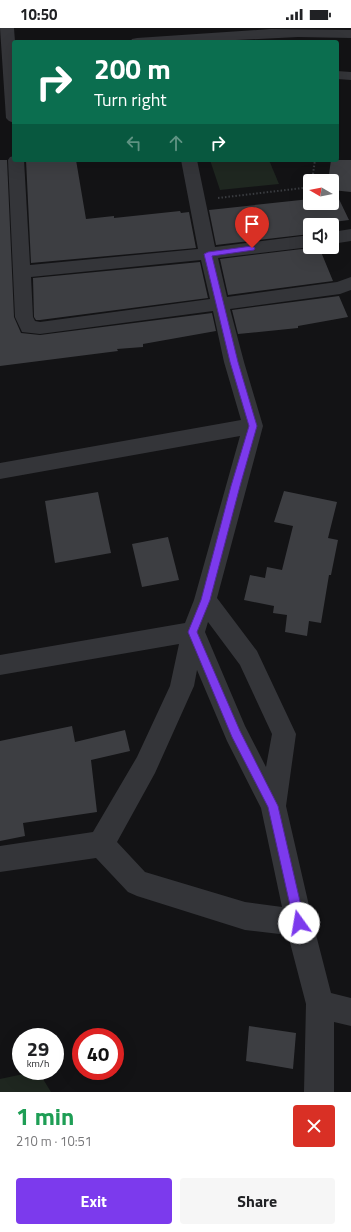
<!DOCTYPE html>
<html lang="en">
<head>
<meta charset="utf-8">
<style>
  :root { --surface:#fff; --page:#f6f6f6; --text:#202124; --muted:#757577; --accent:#7c3aed }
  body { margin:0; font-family:"Titillium Web",sans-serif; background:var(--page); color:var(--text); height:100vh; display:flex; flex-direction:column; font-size:15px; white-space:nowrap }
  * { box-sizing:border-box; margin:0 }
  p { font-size:13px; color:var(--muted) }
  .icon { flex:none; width:22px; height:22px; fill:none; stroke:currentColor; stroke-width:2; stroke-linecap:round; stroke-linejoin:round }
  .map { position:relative; height:1064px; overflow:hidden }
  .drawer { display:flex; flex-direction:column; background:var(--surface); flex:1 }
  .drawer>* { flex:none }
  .guide { position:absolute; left:12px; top:12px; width:327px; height:122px; border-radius:4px; box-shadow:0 4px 16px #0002; background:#0b6e4f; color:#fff; overflow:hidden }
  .needle { width:26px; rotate:279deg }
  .fabs { position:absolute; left:303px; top:146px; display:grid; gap:8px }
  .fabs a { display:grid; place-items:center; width:36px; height:36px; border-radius:4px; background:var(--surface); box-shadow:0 4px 16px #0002; font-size:20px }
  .speed { position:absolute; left:12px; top:1000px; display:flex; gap:8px; font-size:20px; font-weight:700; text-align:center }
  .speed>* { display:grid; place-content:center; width:52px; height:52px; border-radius:50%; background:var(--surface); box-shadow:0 4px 16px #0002; line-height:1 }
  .speed small { font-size:10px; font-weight:400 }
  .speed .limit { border:6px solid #d22; background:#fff; color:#111 }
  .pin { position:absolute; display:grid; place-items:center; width:34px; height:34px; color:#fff; margin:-41px -17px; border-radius:50% 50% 50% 0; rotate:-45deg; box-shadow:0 0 4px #0007 }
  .pin .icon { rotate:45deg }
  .me { position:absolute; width:44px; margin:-22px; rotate:347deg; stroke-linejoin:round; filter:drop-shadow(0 0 3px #0008) }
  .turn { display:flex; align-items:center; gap:14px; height:84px; padding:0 16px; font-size:18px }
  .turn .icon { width:52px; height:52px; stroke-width:2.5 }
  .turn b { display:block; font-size:28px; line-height:34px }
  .lanes { display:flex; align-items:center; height:38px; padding:0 16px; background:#0003; justify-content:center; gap:20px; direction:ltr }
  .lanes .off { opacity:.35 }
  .round { display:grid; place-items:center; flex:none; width:42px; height:42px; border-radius:4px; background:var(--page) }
  .head { display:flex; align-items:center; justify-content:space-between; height:68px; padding:0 16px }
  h1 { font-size:24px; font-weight:700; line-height:30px; color:#1e9e55 }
  .button { display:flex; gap:8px; margin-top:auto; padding:8px 16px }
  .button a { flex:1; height:46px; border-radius:4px; background:var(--accent); color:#fff; font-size:16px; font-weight:700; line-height:46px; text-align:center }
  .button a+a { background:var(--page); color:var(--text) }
  .status { display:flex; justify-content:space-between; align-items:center; height:28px; padding:0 20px; background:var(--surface); direction:ltr }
  .status svg { height:11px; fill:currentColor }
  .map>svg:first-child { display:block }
</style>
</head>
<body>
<div class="status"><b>10:50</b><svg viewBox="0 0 49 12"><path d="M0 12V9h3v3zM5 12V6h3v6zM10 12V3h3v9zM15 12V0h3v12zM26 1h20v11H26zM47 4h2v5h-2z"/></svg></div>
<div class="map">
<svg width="351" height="1064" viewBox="0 0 351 1064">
  <rect width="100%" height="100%" fill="#131315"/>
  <g fill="#1f2720">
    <polygon points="210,132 269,132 279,156 220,162"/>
    <polygon points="38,1043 51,1064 0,1064 0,1051"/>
  </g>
  <g fill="#3d3e42">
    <polygon points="0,132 7,132 14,289 21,305 40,307 212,285 216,303 143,316 143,319 117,321 118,323 0,338"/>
    <polygon points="26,132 76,132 86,191 114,188 114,190 180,183 181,185 189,184 196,220 31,235"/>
    <polygon points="331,132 351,132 351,164 332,162 332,153 328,153"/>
    <polygon points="337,167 349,192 310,197 310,206 216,217 209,182 310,171 310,175 332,175 332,168"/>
    <polygon points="312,219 319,219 333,253 228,267 220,231 310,220"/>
    <polygon points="200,234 208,270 40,292 36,292 34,289 33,250"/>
    <polygon points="339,268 348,289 298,298 298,300 238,306 232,282"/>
    <polygon points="284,463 337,474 328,510 338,512 331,547 329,547 321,595 309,593 307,608 285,604 287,587 273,585 274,578 244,572 250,547 265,550 267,539 282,542 293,498 274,494"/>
    <polygon points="98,464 111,525 55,535 45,473"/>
    <polygon points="168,509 179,552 142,559 132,516"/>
    <polygon points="72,698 75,714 125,702 130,723 91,732 97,784 23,795 25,808 0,813 0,713"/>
    <polygon points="249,998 296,1005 293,1041 246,1033"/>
  </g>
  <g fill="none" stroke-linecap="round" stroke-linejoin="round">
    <g stroke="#3a3c40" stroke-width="2" stroke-dasharray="1.5 2" stroke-linecap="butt">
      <polyline points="312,153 315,132"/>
      <polyline points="218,170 303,160 310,156"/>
    </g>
    <g fill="#343539" fill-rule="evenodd">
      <polygon points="0,0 14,0 15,14 14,14 14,95 9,93 6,90"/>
      <polygon points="271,1 351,2 351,10 298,9 196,14 130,14 132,11 137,10"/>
      <polygon points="337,43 351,44 351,52 337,51"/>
      <path d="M14,128v4h10l6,105 168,-16 -17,-89h16l18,87 95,-12v12l-92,11 9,39 110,-15 14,-5v13l-11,4 -110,15 14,53 19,64 -46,172 40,53 39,83 -10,72 27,117 18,70 20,5v28l-17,-4v70h-30l2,-88 -18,-69 -43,-5 -108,-34 -9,-4 -32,-34 -96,14v-26l93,-14 44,-75 33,-71 9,-42 -179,31v-20l185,-32 9,-23 46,-164 -240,43v-16l241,-43 -17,-58 -11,-51 -173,23 -18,-2 -7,-15 -7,-157 2,-3zM201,232l9,39 -170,23 -5,-1 -2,-4 -2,-40zM208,594l32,43 32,69 -6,33 -21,-41 -40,-94zM197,642l30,71 34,67 21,99 -37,-5 -100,-30 -28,-30 38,-69 39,-87z"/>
      <polygon points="351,201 351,213 332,216 332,204"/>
    </g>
  </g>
  <polygon fill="#7c3aed" stroke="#51269a" points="252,218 255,220 254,222 212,228 238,334 257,398 240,458 210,572 197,604 240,703 278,778 305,895 303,899 299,900 295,899 294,895 268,779 232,709 188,604 201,572 231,458 249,398 230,334 204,226 208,224"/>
</svg>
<div class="fabs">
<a><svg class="needle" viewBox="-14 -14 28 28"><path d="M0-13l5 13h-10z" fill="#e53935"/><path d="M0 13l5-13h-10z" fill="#757577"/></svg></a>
<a><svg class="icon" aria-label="sound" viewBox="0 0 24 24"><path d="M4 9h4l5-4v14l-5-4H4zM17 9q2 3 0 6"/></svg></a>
</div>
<div class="speed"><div>29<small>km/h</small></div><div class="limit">40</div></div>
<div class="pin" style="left:252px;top:220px;background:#d93025"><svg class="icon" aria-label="arrive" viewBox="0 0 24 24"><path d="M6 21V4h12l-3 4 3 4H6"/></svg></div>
<svg class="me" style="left:299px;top:895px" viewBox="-20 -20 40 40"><circle r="19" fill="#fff"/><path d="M0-13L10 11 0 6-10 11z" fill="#7c3aed"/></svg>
<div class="guide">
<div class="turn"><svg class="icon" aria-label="right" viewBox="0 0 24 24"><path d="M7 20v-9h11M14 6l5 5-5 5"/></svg><div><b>200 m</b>Turn right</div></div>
<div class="lanes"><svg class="icon off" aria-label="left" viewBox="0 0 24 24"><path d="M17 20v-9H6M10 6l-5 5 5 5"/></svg><svg class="icon off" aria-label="ahead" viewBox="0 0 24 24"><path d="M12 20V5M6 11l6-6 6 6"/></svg><svg class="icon" aria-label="right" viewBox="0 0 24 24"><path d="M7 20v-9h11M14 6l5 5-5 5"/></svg></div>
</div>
</div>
<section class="drawer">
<div class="head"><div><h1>1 min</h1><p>210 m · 10:51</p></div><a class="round" style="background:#d93025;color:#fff"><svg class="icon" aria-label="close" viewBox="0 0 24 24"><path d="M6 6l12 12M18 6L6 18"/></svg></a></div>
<div class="button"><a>Exit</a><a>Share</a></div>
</section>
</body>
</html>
